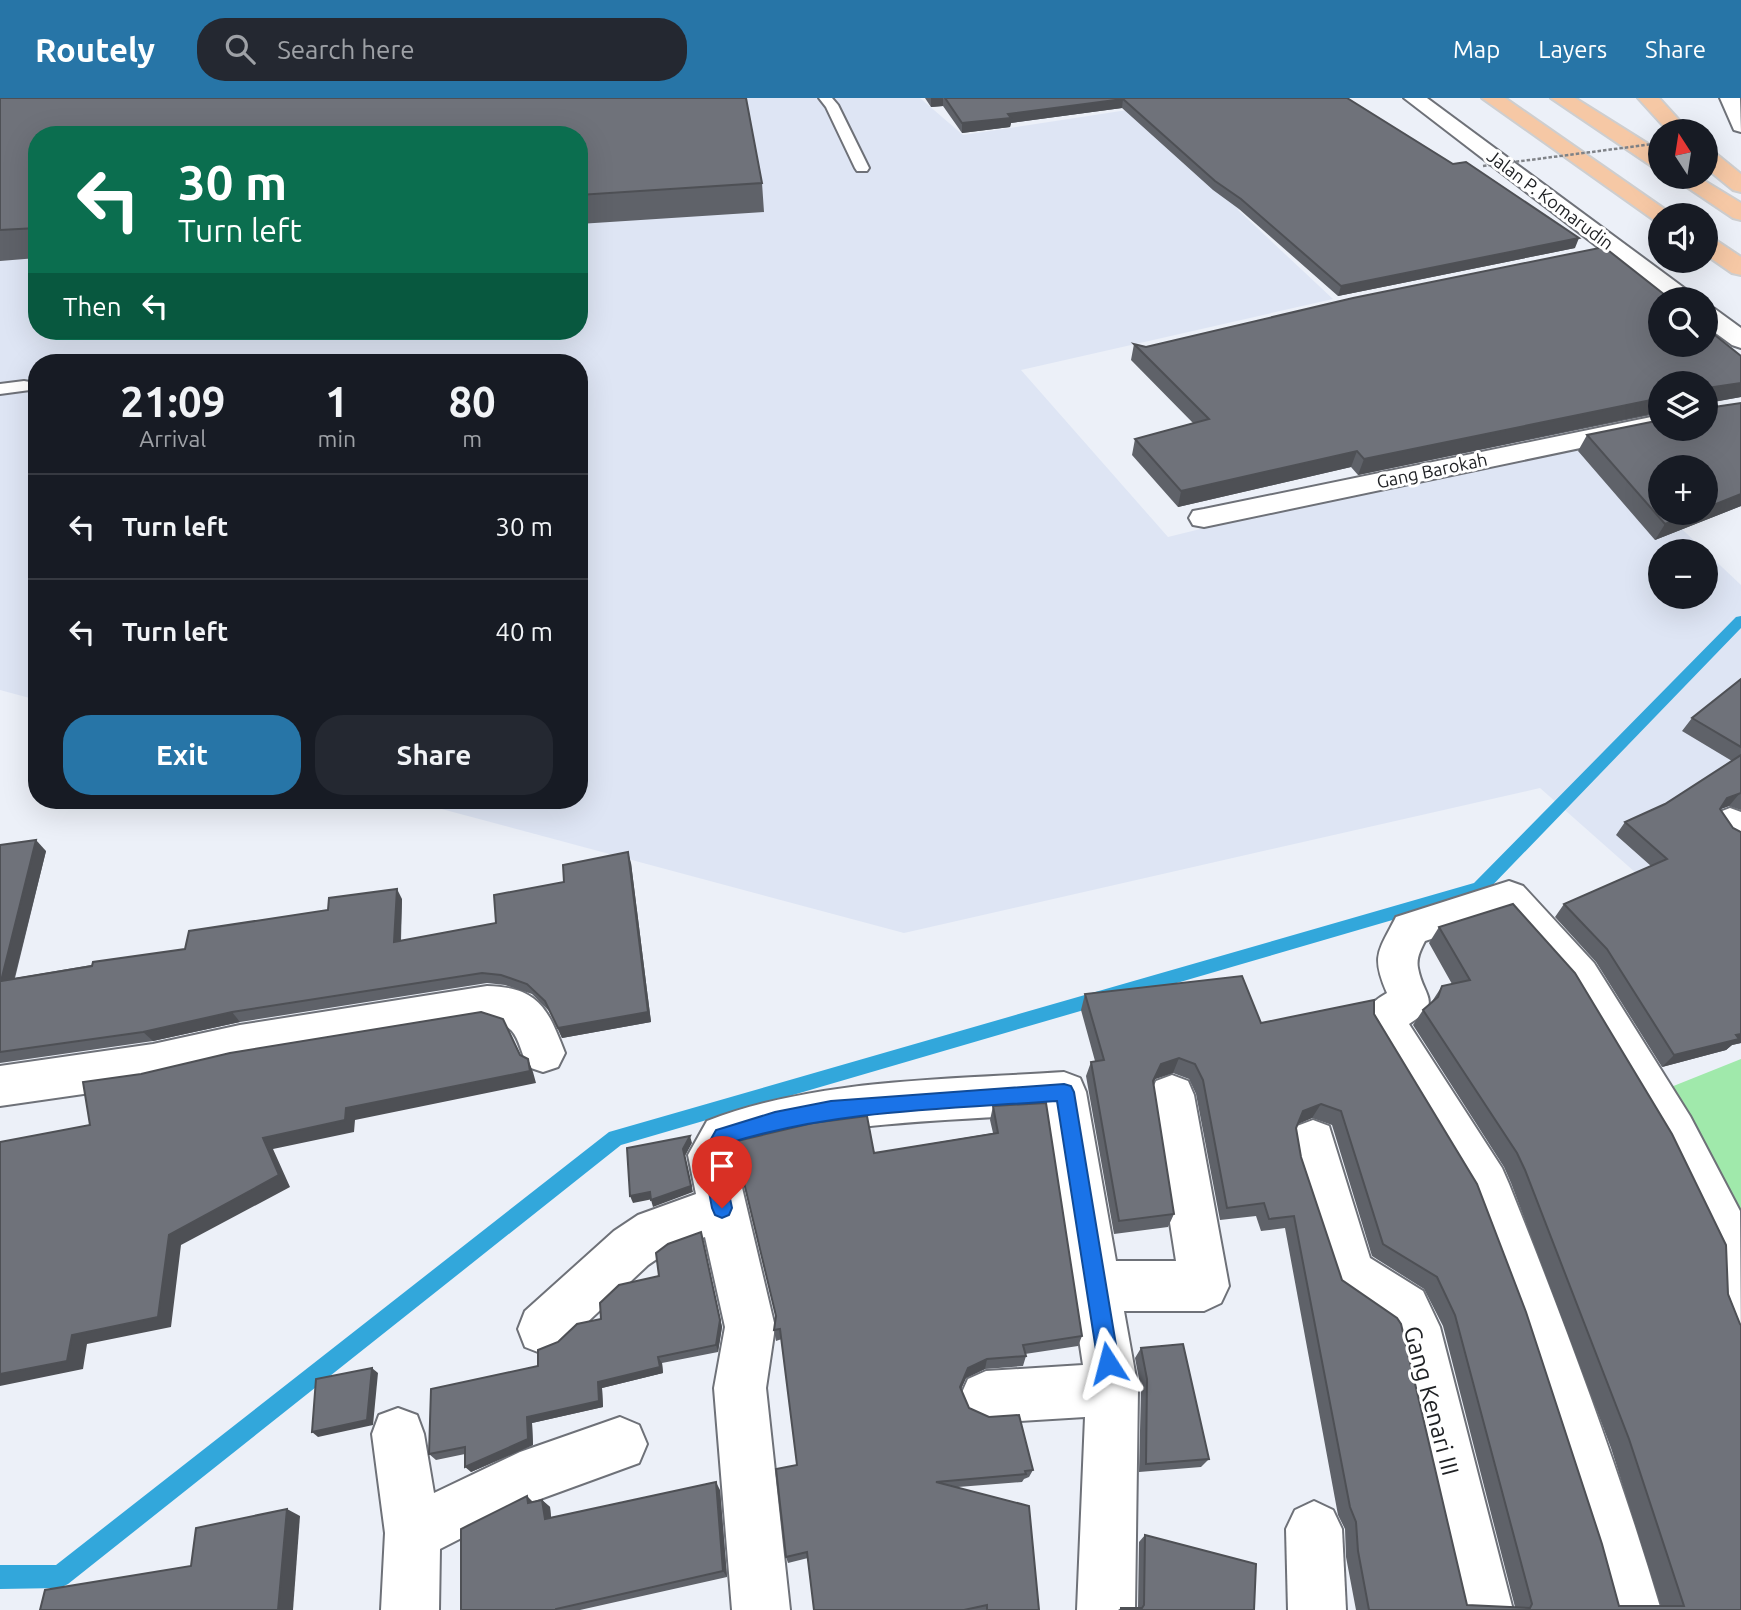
<!DOCTYPE html>
<html lang="en">
<head>
<meta charset="utf-8">
<style>
  :root { --surface:#171b24; --page:#242831; --text:#f1f3f6; --muted:#9ea1a6; --line:#363941; --accent:#2775a7 }
  body { margin:0; font-family:Ubuntu,sans-serif; background:var(--page); color:var(--text); height:100vh; display:flex; flex-direction:column; font-size:26px; white-space:nowrap }
  * { box-sizing:border-box; margin:0 }
  p { font-size:23px; color:var(--muted) }
  .icon { flex:none; width:38px; height:38px; fill:none; stroke:currentColor; stroke-width:2; stroke-linecap:round; stroke-linejoin:round }
  .map { position:relative; flex:1; overflow:hidden }
  .drawer { position:absolute; left:28px; top:256px; width:560px; height:455px; display:flex; flex-direction:column; background:var(--surface); border-radius:28px; box-shadow:0 7px 28px #0002 }
  .drawer>* { flex:none }
  .banner { position:absolute; left:28px; top:28px; width:560px; height:214px; border-radius:28px; box-shadow:0 7px 28px #0002; background:#0b6e4f; color:#fff; overflow:hidden }
  .needle { width:46px; rotate:348deg }
  .fabs { position:absolute; left:1648px; top:21px; display:grid; gap:14px }
  .fabs a { display:grid; place-items:center; width:70px; height:70px; border-radius:50%; background:var(--surface); box-shadow:0 7px 28px #0002; font-size:35px }
  .pin { position:absolute; display:grid; place-items:center; width:60px; height:60px; color:#fff; margin:-72px -30px; border-radius:50% 50% 50% 0; rotate:-45deg; box-shadow:0 0 7px #0007 }
  .pin .icon { rotate:45deg }
  .me { position:absolute; width:77px; margin:-38px; rotate:351deg; stroke-linejoin:round; filter:drop-shadow(0 0 5px #0008) }
  .turn { display:flex; align-items:center; gap:24px; height:147px; padding:0 35px; font-size:32px }
  .turn .icon { width:91px; height:91px; stroke-width:2.5 }
  .turn b { display:block; font-size:49px; line-height:60px }
  .then { display:flex; align-items:center; height:66px; padding:0 35px; background:#0003; gap:14px; font-size:26px }
  .eta { display:flex; justify-content:space-evenly; align-items:center; height:119px; text-align:center }
  .eta b { font-size:42px; font-weight:700; line-height:49px }
  .cta { display:flex; gap:14px; margin-top:auto; padding:14px 35px }
  .cta a { flex:1; height:80px; border-radius:28px; background:var(--accent); color:#fff; font-size:28px; font-weight:700; line-height:80px; text-align:center }
  .cta a+a { background:var(--page); color:var(--text) }
  ul { padding:0; list-style:none }
  li { display:flex; align-items:center; gap:21px; height:105px; padding:0 35px; border-top:2px solid var(--line) }
  li div { flex:1 }
  li b { display:block; font-size:26px }
  li em { font-style:normal }
  header { display:flex; align-items:center; gap:42px; box-sizing:border-box; height:98px; padding:0 35px; background:var(--accent); color:#fff }
  header strong { font-size:33px }
  nav { display:flex; gap:38px; margin-inline-start:auto; font-size:24px }
  .search { width:490px; height:63px; background:var(--page); display:flex; align-items:center; gap:18px; box-sizing:border-box; padding:0 24px; border-radius:28px; color:var(--muted); font-size:26px }
  .map>svg:first-child { display:block }
</style>
</head>
<body>
<header>
<strong>Routely</strong>
<div class="search"><svg class="icon" aria-label="search" viewBox="0 0 24 24"><circle cx="10" cy="10" r="6"/><path d="M15 15l6 6"/></svg>Search here</div>
<nav><a>Map</a><a>Layers</a><a>Share</a></nav>
</header>
<div class="map">
<svg width="1741" height="1512" viewBox="0 0 1741 1512">
  <rect width="100%" height="100%" fill="#ecf0f8"/>
  <path fill="#dee5f4" fill-rule="evenodd" d="M0,0h920l43,37 243,-37 244,72 -212,40 95,89 -312,71 147,167 414,-103 79,79h4l40,38h-44v46h45v-45l35,33v381l-201,-178 -636,145 -496,-133h171v-438h-542v338l-37,-10zM37,37h542v196h-542z"/>
  <polygon fill="#a0e9ab" points="1741,961 1741,1165 1671,989"/>
  <g fill="none" stroke-linecap="round" stroke-linejoin="round">
    <polygon fill="#32a7db" fill-rule="evenodd" points="1741,518 1741,530 1485,795 621,1047 68,1486 60,1490 0,1491 0,1467 56,1467 609,1034 1474,785 1736,519"/>
    <defs>
      <g id="lane">
        <polygon points="819,0 832,0 838,7 869,70 867,73 857,73 855,70 826,9"/>
        <polygon points="24,283 30,284 33,288 30,292 0,296 0,286"/>
      </g>
      <g id="street">
        <polygon points="1661,317 1661,331 1671,331 1204,429 1193,427 1189,420 1193,413 1204,411"/>
        <path d="M1730,710l11,4v36c-15,-5 -22,-11 -30,-25l6,-10z"/>
        <path d="M1509,783l14,5 71,77 96,153 50,95 1,130 -18,-7 -11,-29 -2,-49 -52,-110 -94,-159 -63,-71 -76,25c-4,8 -9,17 -7,27 5,29 26,34 -9,56l93,144 7,16c56,140 109,281 152,426h-58l-16,-60 -73,-228 -47,-126 -100,-168c-2,-19 4,-26 20,-35 -16,-37 -9,-41 9,-76z"/>
        <path d="M487,888c52,1 61,23 78,67l-7,14 -15,5 -15,-5c-12,-26 -9,-44 -41,-45l-247,41 -87,21 -153,22v-40l153,-22 87,-19z"/>
        <path d="M1064,974l16,6 6,14 30,169h60l-26,-166 6,-14 16,-6 16,6 6,14 35,191 -8,17 -17,8h-80l14,78 -3,221h-58l8,-193 -99,6 -18,-8 -8,-18 8,-18 18,-8 97,-6 -38,-251c-103,7 -208,7 -307,38l-3,6 40,169 -9,61 24,222h-58l-18,-222 11,-61 -20,-90 -35,13 -22,15 -87,82 -18,7 -18,-7 -7,-18 7,-18 89,-80 24,-16 58,-21 -8,-39 19,-34c113,-43 238,-41 357,-49z"/>
        <polygon points="1313,1022 1329,1028 1370,1160 1423,1193 1440,1229 1513,1512 1455,1512 1392,1236 1387,1229 1334,1193 1295,1071 1290,1043 1297,1028"/>
        <polygon points="398,1310 417,1317 424,1336 434,1395 520,1354 620,1319 639,1327 647,1346 639,1365 532,1404 440,1451 439,1512 381,1512 385,1435 372,1336 379,1317"/>
        <polygon points="1314,1403 1333,1412 1342,1431 1346,1512 1288,1512 1286,1431 1295,1412"/>
      </g>
      <g id="secondary">
        <polygon points="1404,0 1427,0 1699,201 1671,201 1607,156"/>
        <polygon points="1720,0 1740,0 1741,34 1734,32"/>
        <polygon points="1706,208 1715,211 1741,230 1741,250 1732,247 1706,228"/>
      </g>
      <g id="highway">
        <polygon points="1482,0 1505,0 1673,117 1661,117 1661,124 1654,122"/>
        <polygon points="1551,0 1575,0 1661,54 1661,70 1653,69"/>
        <polygon points="1638,0 1659,0 1689,33 1668,33"/>
        <polygon points="1706,53 1714,54 1741,76 1741,94 1733,92 1706,70"/>
        <polygon points="1672,79 1698,79 1741,105 1741,122 1733,120"/>
        <polygon points="1706,139 1714,141 1741,159 1741,177 1732,175 1706,157"/>
      </g>
    </defs>
    <use href="#lane" stroke="#6e7178" stroke-width="4"/>
    <use href="#street" stroke="#6e7178" stroke-width="4"/>
    <use href="#secondary" stroke="#6e7178" stroke-width="4"/>
    <use href="#highway" stroke="#cececf" stroke-width="4"/>
    <use href="#lane" fill="#fff" fill-rule="evenodd"/>
    <use href="#street" fill="#fff" fill-rule="evenodd"/>
    <use href="#secondary" fill="#fff" fill-rule="evenodd"/>
    <use href="#highway" fill="#f6c8a5" fill-rule="evenodd"/>
    <polyline stroke="#7f8287" stroke-width="2.5" stroke-dasharray="3.5 2" stroke-linecap="butt" points="1483,68 1661,45"/>
  </g>
  <g fill="#5f6269" fill-rule="evenodd">
    <polygon points="0,0 746,0 762,85 764,114 579,126 579,37 37,37 37,160 0,163"/>
    <polygon points="925,0 1347,0 1575,150 1338,198 1239,111 1213,92 1122,10 1011,25 1010,29 962,35 943,8 931,9"/>
    <polygon points="1134,246 1146,249 1741,258 1741,299 1714,304 1714,309 1741,305 1741,408 1655,442 1578,353 1587,337 1706,331 1661,285 1661,315 1358,377 1351,369 1178,409 1132,357 1135,341 1193,325 1131,262"/>
    <polygon points="1741,581 1741,712 1729,708 1720,711 1733,730 1741,734 1741,945 1732,947 1726,952 1662,969 1596,864 1555,819 1564,806 1651,768 1616,737 1625,724 1665,706 1732,663 1682,633 1692,620"/>
    <polygon points="0,747 46,753 15,880 185,851 402,801 401,843 496,825 564,784 631,765 651,924 562,940 549,913 532,896 505,887 487,885 240,924 153,943 0,965"/>
    <path d="M1513,806l228,706h-385l-10,-53 -1,-28 -7,-14 -53,-287 -24,3 -5,-15 -36,4 -24,-126 -7,-15 -16,-6 -18,6 -2,4 21,131 -6,13 -54,7 -28,-158 5,-14 4,-1 -14,-51 4,-16 176,29 113,-9 245,592h42l-50,-158 -100,-265 -7,-16 -91,-142 10,-15 8,-7 11,-17 10,-2 -23,-41 10,-16zM1312,1020l20,7 40,131 52,33 19,37 72,281 -48,-2 -125,-325 -41,-123 -5,-29 2,-4z"/>
    <polygon points="993,1008 1082,1238 1078,1248 1025,1256 1026,1258 1023,1268 985,1271 966,1280 961,1291 969,1310 1033,1372 1029,1379 1024,1381 1022,1384 958,1389 1039,1512 814,1512 808,1460 788,1465 786,1459 797,1367 782,1241 776,1243 774,1232 874,1055 993,1035 990,1022"/>
    <polygon points="703,1143 722,1229 718,1254 662,1265 663,1275 602,1290 603,1309 532,1325 533,1347 471,1374 465,1356 436,1362 429,1356 538,1268 558,1244 601,1221"/>
    <polygon points="1141,1250 1209,1361 1201,1369 1139,1374 1141,1291 1135,1260"/>
    <polygon points="720,1392 727,1479 580,1512 461,1512 534,1404 542,1402 550,1409 551,1420"/>
    <polygon points="1145,1437 1254,1512 1118,1512 1121,1510 1138,1510 1139,1444"/>
  </g>
  <g fill="#4e5055">
    <polygon points="931,0 943,0 943,8 931,9"/>
    <polygon points="1123,1 1122,10 1011,25 1010,29 962,35 962,25 1008,16"/>
    <polygon points="1579,140 1575,150 1338,198 1341,188"/>
    <polygon points="1741,285 1741,299 1706,305 1713,289"/>
    <polygon points="1661,300 1660,314 1358,377 1364,361"/>
    <polygon points="1357,353 1351,369 1178,409 1181,393"/>
    <polygon points="1741,396 1741,408 1655,442 1665,426 1694,415 1706,415 1706,410"/>
    <polygon points="1740,695 1729,708 1716,713 1727,700"/>
    <polygon points="36,742 46,753 11,893 1,883"/>
    <polygon points="628,754 631,765 651,924 562,940 558,930"/>
    <polygon points="397,791 402,801 400,854 394,844"/>
    <polygon points="232,914 240,924 153,943 143,934"/>
    <polygon points="1741,936 1741,945 1732,947 1726,952 1662,969 1674,957"/>
    <polygon points="1179,960 1173,975 1155,981 1147,997 1161,966"/>
    <polygon points="528,961 533,974 536,985 355,1022 354,1034 273,1051 290,1089 181,1147 171,1229 87,1246 83,1271 0,1288 0,1276 169,1137 263,1040 346,1010"/>
    <polygon points="1321,1006 1312,1020 1295,1027 1303,1013"/>
    <polygon points="690,1038 692,1045 685,1058 693,1094 653,1109 651,1102 683,1051"/>
    <polygon points="650,1094 653,1101 633,1105 630,1098"/>
    <polygon points="701,1134 722,1229 718,1254 716,1247"/>
    <polygon points="658,1259 662,1265 663,1275 602,1290 603,1309 532,1325 533,1347 471,1374 465,1369 527,1319 598,1284"/>
    <polygon points="987,1261 985,1271 966,1280 958,1298 960,1289 968,1270"/>
    <polygon points="372,1270 378,1275 373,1327 318,1339 312,1334"/>
    <polygon points="716,1384 720,1392 727,1479 723,1473"/>
    <polygon points="527,1398 535,1406 528,1405"/>
    <polygon points="542,1402 550,1409 552,1428 545,1421"/>
    <polygon points="287,1411 300,1418 293,1512 278,1512"/>
  </g>
  <g fill="#6f727a" stroke="#4e5055" stroke-width="2" fill-rule="evenodd">
    <polygon points="0,0 746,0 762,85 579,97 579,37 37,37 37,130 0,132"/>
    <polygon points="945,0 1347,0 1453,66 1466,64 1579,140 1341,188 1241,101 1215,83 1123,1 1008,16 1011,20 962,25"/>
    <polygon points="1604,149 1670,201 1661,201 1661,247 1706,247 1706,230 1741,258 1741,285 1713,289 1714,309 1741,305 1741,396 1706,410 1706,369 1661,369 1661,415 1694,415 1665,426 1587,337 1661,322 1661,331 1706,331 1706,285 1661,285 1661,300 1364,361 1357,353 1181,393 1135,341 1209,321 1134,246 1146,249 1353,200"/>
    <polygon points="1741,581 1741,649 1692,620"/>
    <polygon points="1741,657 1741,695 1727,700 1720,711 1733,730 1741,734 1741,936 1736,937 1739,941 1674,957 1607,851 1564,806 1667,761 1625,724 1665,706"/>
    <polygon points="36,742 1,883 92,868 93,864 185,851 189,833 328,812 329,800 397,791 394,844 496,825 494,797 564,784 563,767 628,754 648,914 558,930 545,903 527,886 501,877 482,875 232,914 143,934 0,954 0,747"/>
    <path d="M1513,806l62,69 97,161 54,111 2,49 12,30 1,1v285h-372l-11,-59 -2,-29 -6,-15 -56,-291 -25,3 -5,-16 -37,5 -24,-128 -8,-16 -16,-6 -18,6 -8,17 21,133 -55,7 -28,-159 13,-2 -19,-66 157,-18 19,47 113,-23v14l103,170 49,128 76,232 17,62h65l-55,-167 -104,-269 -8,-17 -94,-143 15,-13 4,-11 28,-6 -31,-53zM1321,1006l20,7 42,133 54,33 18,38 77,289 -2,4 -63,-3 -66,-281 -4,-6 -55,-38 -41,-123 -5,-29 7,-17z"/>
    <polygon points="481,914 503,921 520,957 528,961 530,973 346,1010 345,1022 263,1040 279,1077 169,1137 158,1219 72,1237 67,1263 0,1276 0,1044 90,1027 83,984 141,976 230,955"/>
    <polygon points="1046,1005 1082,1238 1023,1247 1026,1258 987,1261 968,1270 960,1289 969,1310 989,1319 1019,1317 1033,1372 1025,1373 1026,1376 936,1384 1029,1408 1039,1512 987,1512 987,1507 964,1512 814,1512 807,1454 786,1459 776,1371 797,1367 780,1231 774,1232 776,1218 735,1047 737,1043 813,1025 867,1018 874,1055 998,1035 993,1008"/>
    <polygon points="690,1038 683,1051 691,1088 651,1102 650,1094 630,1098 627,1050"/>
    <polygon points="701,1134 720,1222 716,1247 658,1259 660,1269 598,1284 599,1303 527,1319 528,1341 465,1369 465,1349 429,1356 431,1291 538,1268 538,1252 558,1244 577,1226 601,1221 600,1205 619,1187 659,1178 656,1155 668,1146"/>
    <polygon points="1183,1246 1209,1361 1146,1366 1147,1281 1141,1250"/>
    <polygon points="372,1270 367,1322 312,1334 316,1281"/>
    <polygon points="716,1384 723,1473 556,1511 556,1512 461,1512 461,1431 527,1398 528,1405 542,1402 545,1421"/>
    <polygon points="287,1411 278,1512 40,1512 45,1492 191,1468 196,1430"/>
    <polygon points="1145,1437 1256,1466 1254,1512 1121,1512 1121,1510 1142,1510 1144,1507"/>
  </g>
  <path fill="#1a73e8" stroke="#114b97" stroke-width="2" d="M1064,986l7,2 3,6 45,271 -3,8 -8,3 -7,-3 -3,-8 -41,-262c-111,8 -221,9 -328,42l-8,13 11,52 -3,7 -7,3 -7,-3 -3,-7 -10,-53 14,-25 7,-2 52,-16 56,-11z"/>
  <g text-anchor="middle" stroke-width="6" stroke-linejoin="round" paint-order="stroke">
    <g font-size="18" fill="#202225" stroke="#fff">
      <text transform="translate(1550 102) rotate(37)" y="6">Jalan P. Komarudin</text>
      <text transform="translate(1432 373) rotate(-12)" y="6">Gang Barokah</text>
    </g>
    <g font-size="24" fill="#202225" stroke="#fff">
      <text transform="translate(1431 1303) rotate(75)" y="8">Gang Kenari III</text>
    </g>
  </g>
</svg>
<div class="fabs">
<a><svg class="needle" viewBox="-14 -14 28 28"><path d="M0-13l5 13h-10z" fill="#e53935"/><path d="M0 13l5-13h-10z" fill="#9ea1a6"/></svg></a>
<a><svg class="icon" aria-label="sound" viewBox="0 0 24 24"><path d="M4 9h4l5-4v14l-5-4H4zM17 9q2 3 0 6"/></svg></a>
<a><svg class="icon" aria-label="search" viewBox="0 0 24 24"><circle cx="10" cy="10" r="6"/><path d="M15 15l6 6"/></svg></a>
<a><svg class="icon" aria-label="layers" viewBox="0 0 24 24"><path d="M12 4l9 5-9 5-9-5zM3 14l9 5 9-5"/></svg></a>
<a>+</a>
<a>−</a>
</div>
<div class="pin" style="left:722px;top:1110px;background:#d93025"><svg class="icon" aria-label="arrive" viewBox="0 0 24 24"><path d="M6 21V4h12l-3 4 3 4H6"/></svg></div>
<svg class="me" style="left:1108px;top:1265px" viewBox="-20 -20 40 40"><path d="M0-17L14 15 0 8-14 15z" fill="#1a73e8" stroke="#fff" stroke-width="4"/></svg>
<div class="banner">
<div class="turn"><svg class="icon" aria-label="left" viewBox="0 0 24 24"><path d="M17 20v-9H6M10 6l-5 5 5 5"/></svg><div><b>30 m</b>Turn left</div></div>
<div class="then">Then<svg class="icon" aria-label="left" viewBox="0 0 24 24"><path d="M17 20v-9H6M10 6l-5 5 5 5"/></svg></div>
</div>
<section class="drawer">
<div class="eta">
<div><b>21:09</b><p>Arrival</p></div>
<div><b>1</b><p>min</p></div>
<div><b>80</b><p>m</p></div>
</div>
<ul>
<li><svg class="icon" aria-label="left" viewBox="0 0 24 24"><path d="M17 20v-9H6M10 6l-5 5 5 5"/></svg><div><b>Turn left</b></div><em>30 m</em></li>
<li><svg class="icon" aria-label="left" viewBox="0 0 24 24"><path d="M17 20v-9H6M10 6l-5 5 5 5"/></svg><div><b>Turn left</b></div><em>40 m</em></li>
</ul>
<div class="cta"><a>Exit</a><a>Share</a></div>
</section>
</div>
</body>
</html>
